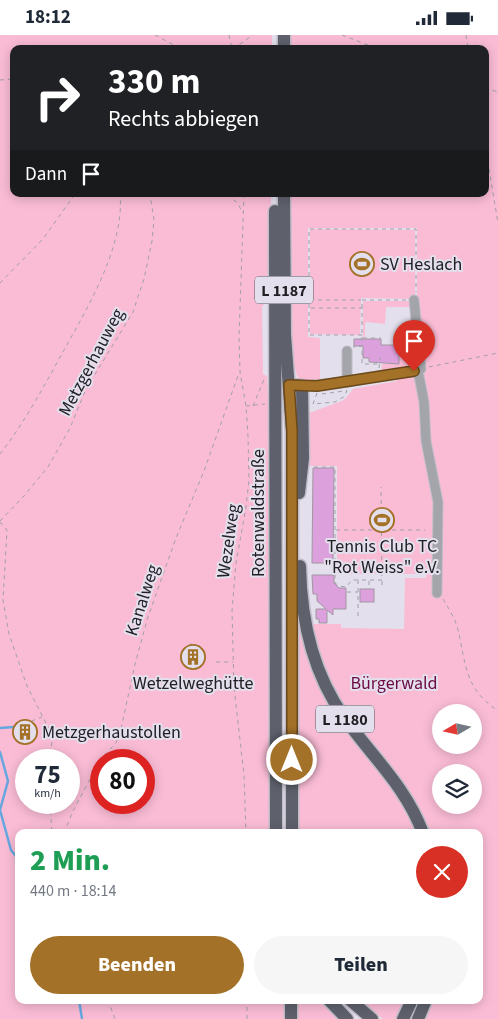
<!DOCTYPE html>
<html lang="de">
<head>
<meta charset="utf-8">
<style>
  :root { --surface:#fff; --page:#f6f6f7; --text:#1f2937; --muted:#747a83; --accent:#a47128 }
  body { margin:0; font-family:"Source Sans 3",sans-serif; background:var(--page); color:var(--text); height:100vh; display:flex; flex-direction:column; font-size:19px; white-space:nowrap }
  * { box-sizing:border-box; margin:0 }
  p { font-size:16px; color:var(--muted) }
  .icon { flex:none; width:28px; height:28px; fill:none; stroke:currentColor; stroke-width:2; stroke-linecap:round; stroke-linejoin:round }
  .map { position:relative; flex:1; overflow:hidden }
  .side { position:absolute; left:15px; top:794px; width:468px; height:175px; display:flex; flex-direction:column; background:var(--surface); border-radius:10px; box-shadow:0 2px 12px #0003 }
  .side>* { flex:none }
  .top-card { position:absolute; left:10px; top:10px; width:479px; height:152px; border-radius:10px; box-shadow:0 2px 12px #0003; background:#202124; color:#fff; overflow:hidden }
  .needle { width:32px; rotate:261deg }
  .controls { position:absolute; left:432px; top:669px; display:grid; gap:10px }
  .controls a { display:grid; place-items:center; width:50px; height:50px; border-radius:50%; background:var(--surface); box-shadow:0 2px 12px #0003; font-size:25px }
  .speed { position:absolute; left:15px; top:714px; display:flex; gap:10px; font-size:25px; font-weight:700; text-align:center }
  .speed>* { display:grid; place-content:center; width:65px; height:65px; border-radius:50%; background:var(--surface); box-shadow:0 2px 12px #0003; line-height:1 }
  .speed small { font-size:12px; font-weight:400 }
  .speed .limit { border:8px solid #d22; background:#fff; color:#111 }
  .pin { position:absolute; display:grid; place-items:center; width:42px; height:42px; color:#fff; margin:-51px -21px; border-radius:50% 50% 50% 0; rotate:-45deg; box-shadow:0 0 5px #0007 }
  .pin .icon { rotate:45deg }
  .me { position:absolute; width:55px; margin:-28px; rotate:0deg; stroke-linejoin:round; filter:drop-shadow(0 0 4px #0008) }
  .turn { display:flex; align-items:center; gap:18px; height:105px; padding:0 15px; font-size:22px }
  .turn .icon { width:65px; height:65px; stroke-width:2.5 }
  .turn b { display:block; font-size:35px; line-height:42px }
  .then { display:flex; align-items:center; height:48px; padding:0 15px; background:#0003; gap:10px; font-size:19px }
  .round { display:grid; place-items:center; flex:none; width:52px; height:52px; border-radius:26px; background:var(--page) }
  .summary { display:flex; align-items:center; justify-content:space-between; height:85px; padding:0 15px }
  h1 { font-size:30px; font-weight:800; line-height:38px; color:#1e9e55 }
  .cta { display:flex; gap:10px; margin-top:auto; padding:10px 15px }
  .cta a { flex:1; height:58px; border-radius:30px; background:var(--accent); color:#fff; font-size:20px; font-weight:800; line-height:58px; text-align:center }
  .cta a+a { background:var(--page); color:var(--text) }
  .status { display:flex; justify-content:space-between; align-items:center; height:35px; padding:0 25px; background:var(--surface); direction:ltr }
  .status svg { height:14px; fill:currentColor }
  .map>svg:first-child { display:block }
</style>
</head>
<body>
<div class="status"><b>18:12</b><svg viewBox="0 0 49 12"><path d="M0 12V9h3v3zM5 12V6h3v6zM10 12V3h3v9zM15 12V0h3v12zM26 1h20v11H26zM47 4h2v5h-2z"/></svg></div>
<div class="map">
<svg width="498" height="984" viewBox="0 0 498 984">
  <rect width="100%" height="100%" fill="#e3dfec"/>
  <g fill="#fabcd5" fill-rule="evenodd">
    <path d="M0,0h272v14h-258v145h257v51l-7,60 -2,1 1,68 4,2 1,19 1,437 -250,1v167h268v19h-287zM26,725h43v43h-43zM101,725h43v43h-43z"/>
    <path d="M288,0h210v984h-73l7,-19h47v-167l-49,-1c-8,-17 -16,-35 -27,-50 -17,-25 -38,-45 -55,-70 -19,-26 -29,-57 -37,-88h30v4l63,1 1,-51h21v-4h-89v-108h-32l4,-53 33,-12 4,-3 7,-9 44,-8v-5h17l1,4 7,-1 -5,-77v-74h-109v109l12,1v44l-21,-1 -6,-18 -3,-27 -2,-142h197v-145h-197zM441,678h33v32h-33zM441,738h33v32h-33z"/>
    <polygon points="310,194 415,195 415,264 361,263 360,300 310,299"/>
    <polygon points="363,266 413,266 418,331 381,337 382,329 399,329 399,322 411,321 411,310 415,310 415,303 412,303 412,272 386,272 385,289 366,287 365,289 365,302 363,302"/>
    <polygon points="297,574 300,588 363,713 398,762 416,797 296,798"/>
    <polygon points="294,965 323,965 340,984 295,984"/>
    <polygon points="360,965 404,965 395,984 383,984"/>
  </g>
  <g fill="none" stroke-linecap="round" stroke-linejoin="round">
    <g stroke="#67a7e0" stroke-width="2.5">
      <polyline points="0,693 14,692"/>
      <polyline points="0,717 8,746 0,775 11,815 19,825"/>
      <polyline points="79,965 82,984"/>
    </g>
  </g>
  <g fill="#dca0dd" stroke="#a197a1">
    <polygon points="354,304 381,304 381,310 399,310 399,329 369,327 369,323 363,323 363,311 354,311"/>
    <polygon points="313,433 334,433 333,528 312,528"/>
    <polygon points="312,540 334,540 334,548 339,553 346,553 346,574 333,574 333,580 327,575 327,588 319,588 319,584 316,584 316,574 326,574 317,566 317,559 313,559"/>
    <rect x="360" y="554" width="14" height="13"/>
    <polygon points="190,609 200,611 197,634 187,632"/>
  </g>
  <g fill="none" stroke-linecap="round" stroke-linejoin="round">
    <defs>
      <g id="minor">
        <polyline points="414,265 421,334"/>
        <polyline points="347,316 347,347"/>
        <polyline points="302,351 347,347 396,338 417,337 419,341 424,367 426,406 438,467 437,558"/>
      </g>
      <g id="highway">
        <polyline points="284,14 284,0"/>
        <polyline points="284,159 285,300 292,396 292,798"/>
        <polyline points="275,176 276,798"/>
        <polyline points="289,350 302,351 303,423 299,458"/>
        <path d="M300,531c1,54 12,106 44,151 28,40 61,68 79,116"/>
        <polyline points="291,965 291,984"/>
        <polyline points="329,965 347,984"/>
        <polyline points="350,965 372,984"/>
        <polyline points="403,984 412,965"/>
        <polyline points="418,984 426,965"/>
      </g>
    </defs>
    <use href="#minor" stroke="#c0bdc8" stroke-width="11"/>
    <use href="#highway" stroke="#c0bdc8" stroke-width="15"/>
    <g stroke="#a29faa" stroke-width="1" stroke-dasharray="4 4" stroke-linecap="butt">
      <polyline points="155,0 181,14"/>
      <polyline points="229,0 232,14"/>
      <polyline points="342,0 378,14"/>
      <polyline points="466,0 468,14"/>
      <polyline points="233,14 253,0"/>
      <polyline points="0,45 14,44"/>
      <polyline points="485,53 498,57"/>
      <polyline points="485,110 498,188"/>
      <polyline points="228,159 238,169 243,178"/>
      <polyline points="244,159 239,302 240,337 246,371 248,401 249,445 246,472 236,528 232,576 234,652 244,740 246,798"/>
      <polyline points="0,248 43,204 75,159"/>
      <polyline points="310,265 361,265"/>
      <polyline points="311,273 362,273 362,311 353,312"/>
      <polyline points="362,273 362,265 406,265"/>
      <polyline points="362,300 309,300 309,194 416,194 416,257"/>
      <polyline points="363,303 381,303"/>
      <polyline points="362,316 362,329 380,329"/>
      <polyline points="429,332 498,318"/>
      <polyline points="379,333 380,323"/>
      <polyline points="317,358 313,369 335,367 345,361 347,355"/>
      <polyline points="322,359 344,356"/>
      <polyline points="246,371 265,369"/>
      <polyline points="253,371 265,342"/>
      <path d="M0,419c25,-32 44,-68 64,-104 24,-43 61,-105 56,-156"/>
      <polyline points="314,432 335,432 335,548 339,551 346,552 352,545 358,545"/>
      <polyline points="0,486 23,462 48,432 70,393 86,354 133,277 144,244 152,206 154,185 150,159"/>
      <polyline points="0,487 7,495 3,565 9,599 27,651 49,694 52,706 50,725"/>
      <polyline points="336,495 425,495"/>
      <polyline points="369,546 369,553"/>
      <polyline points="382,546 382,553"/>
      <polyline points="347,557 358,557"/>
      <path d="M443,564c6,10 12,19 15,31 5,19 6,43 18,60 6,9 14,15 22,21"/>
      <polyline points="358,581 358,545 382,545 381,452"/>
      <polyline points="216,627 233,627"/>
      <polyline points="24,689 42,682"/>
      <polyline points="50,768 52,798"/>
      <polyline points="64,798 73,776 90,744 102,723 116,708 121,694 135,629 148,582 176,503 204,436 239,338"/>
      <polyline points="108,965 115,984"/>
      <polyline points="247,984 247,965"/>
    </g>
    <use href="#minor" stroke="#a3a5ab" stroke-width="9"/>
    <use href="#highway" stroke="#5e616c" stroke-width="12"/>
  </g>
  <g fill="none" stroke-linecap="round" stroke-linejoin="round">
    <defs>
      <polyline id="route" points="292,725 292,396 289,350 317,351 414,336"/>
    </defs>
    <use href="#route" stroke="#6b491a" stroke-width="12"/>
    <use href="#route" stroke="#a47128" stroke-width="9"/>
  </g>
  <defs>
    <symbol id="stadium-ring" viewBox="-11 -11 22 22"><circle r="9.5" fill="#e3dfec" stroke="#a47128" stroke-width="1.5"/><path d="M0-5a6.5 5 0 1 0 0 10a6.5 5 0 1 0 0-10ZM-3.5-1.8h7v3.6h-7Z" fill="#a47128"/></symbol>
    <symbol id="building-ring" viewBox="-11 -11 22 22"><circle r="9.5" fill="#e3dfec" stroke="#a47128" stroke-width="1.5"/><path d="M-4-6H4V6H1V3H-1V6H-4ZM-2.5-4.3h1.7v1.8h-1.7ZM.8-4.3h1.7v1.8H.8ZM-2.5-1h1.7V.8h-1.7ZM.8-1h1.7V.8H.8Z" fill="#a47128"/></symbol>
  </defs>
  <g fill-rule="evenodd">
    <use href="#stadium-ring" x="348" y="215" width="28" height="28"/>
    <use href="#stadium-ring" x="368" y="471" width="28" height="28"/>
    <use href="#building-ring" x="179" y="608" width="28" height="28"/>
    <use href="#building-ring" x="11" y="683" width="28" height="28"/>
  </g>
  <g text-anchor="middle" stroke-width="4" stroke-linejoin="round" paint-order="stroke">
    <g fill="#e3dfec" stroke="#5b5961" stroke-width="1">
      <rect x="255" y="241.5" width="58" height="27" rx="4"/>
      <rect x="316" y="670.5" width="58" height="27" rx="4"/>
    </g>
    <g font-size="16" font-weight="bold" fill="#212025">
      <text x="284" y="261">L 1187</text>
      <text x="345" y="690">L 1180</text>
    </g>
    <g font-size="18" fill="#212025" stroke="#e3dfec" text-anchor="start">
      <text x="380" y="235">SV Heslach</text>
      <text x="382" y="517" text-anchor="middle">Tennis Club TC<tspan x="382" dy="21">"Rot Weiss" e.V.</tspan></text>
      <text x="193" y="654" text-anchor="middle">Wetzelweghütte</text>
      <text x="42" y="703">Metzgerhaustollen</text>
    </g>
    <g font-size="18" fill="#212025" stroke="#e3dfec">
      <text transform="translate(91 327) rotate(-62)" y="6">Metzgerhauweg</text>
      <text transform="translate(258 478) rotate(-90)" y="6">Rotenwaldstraße</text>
      <text transform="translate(228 506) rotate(-82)" y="6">Wezelweg</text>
      <text transform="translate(142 565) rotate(-72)" y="6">Kanalweg</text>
    </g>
    <g font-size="18" fill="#6c0b43" stroke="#e3dfec">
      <text x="394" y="654">Bürgerwald</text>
    </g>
  </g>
</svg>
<div class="controls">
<a><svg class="needle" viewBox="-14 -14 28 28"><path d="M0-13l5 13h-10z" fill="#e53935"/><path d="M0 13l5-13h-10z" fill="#747a83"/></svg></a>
<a><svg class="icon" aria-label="layers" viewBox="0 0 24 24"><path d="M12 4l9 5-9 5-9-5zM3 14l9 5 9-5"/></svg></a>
</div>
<div class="speed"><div>75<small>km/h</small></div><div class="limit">80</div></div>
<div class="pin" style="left:414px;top:336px;background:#d93025"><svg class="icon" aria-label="arrive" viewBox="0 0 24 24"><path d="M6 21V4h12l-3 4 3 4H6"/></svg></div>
<svg class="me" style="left:292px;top:725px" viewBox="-20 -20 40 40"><circle r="17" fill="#a47128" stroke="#fff" stroke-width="3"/><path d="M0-11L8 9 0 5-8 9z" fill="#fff"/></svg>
<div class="top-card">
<div class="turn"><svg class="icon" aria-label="right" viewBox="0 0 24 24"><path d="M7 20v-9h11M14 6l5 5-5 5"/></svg><div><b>330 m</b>Rechts abbiegen</div></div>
<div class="then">Dann<svg class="icon" aria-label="arrive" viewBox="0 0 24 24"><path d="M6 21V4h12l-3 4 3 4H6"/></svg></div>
</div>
<section class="side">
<div class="summary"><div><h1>2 Min.</h1><p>440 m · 18:14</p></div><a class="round" style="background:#d93025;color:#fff"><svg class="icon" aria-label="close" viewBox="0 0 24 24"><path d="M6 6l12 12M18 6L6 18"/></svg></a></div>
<div class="cta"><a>Beenden</a><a>Teilen</a></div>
</section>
</div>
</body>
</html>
